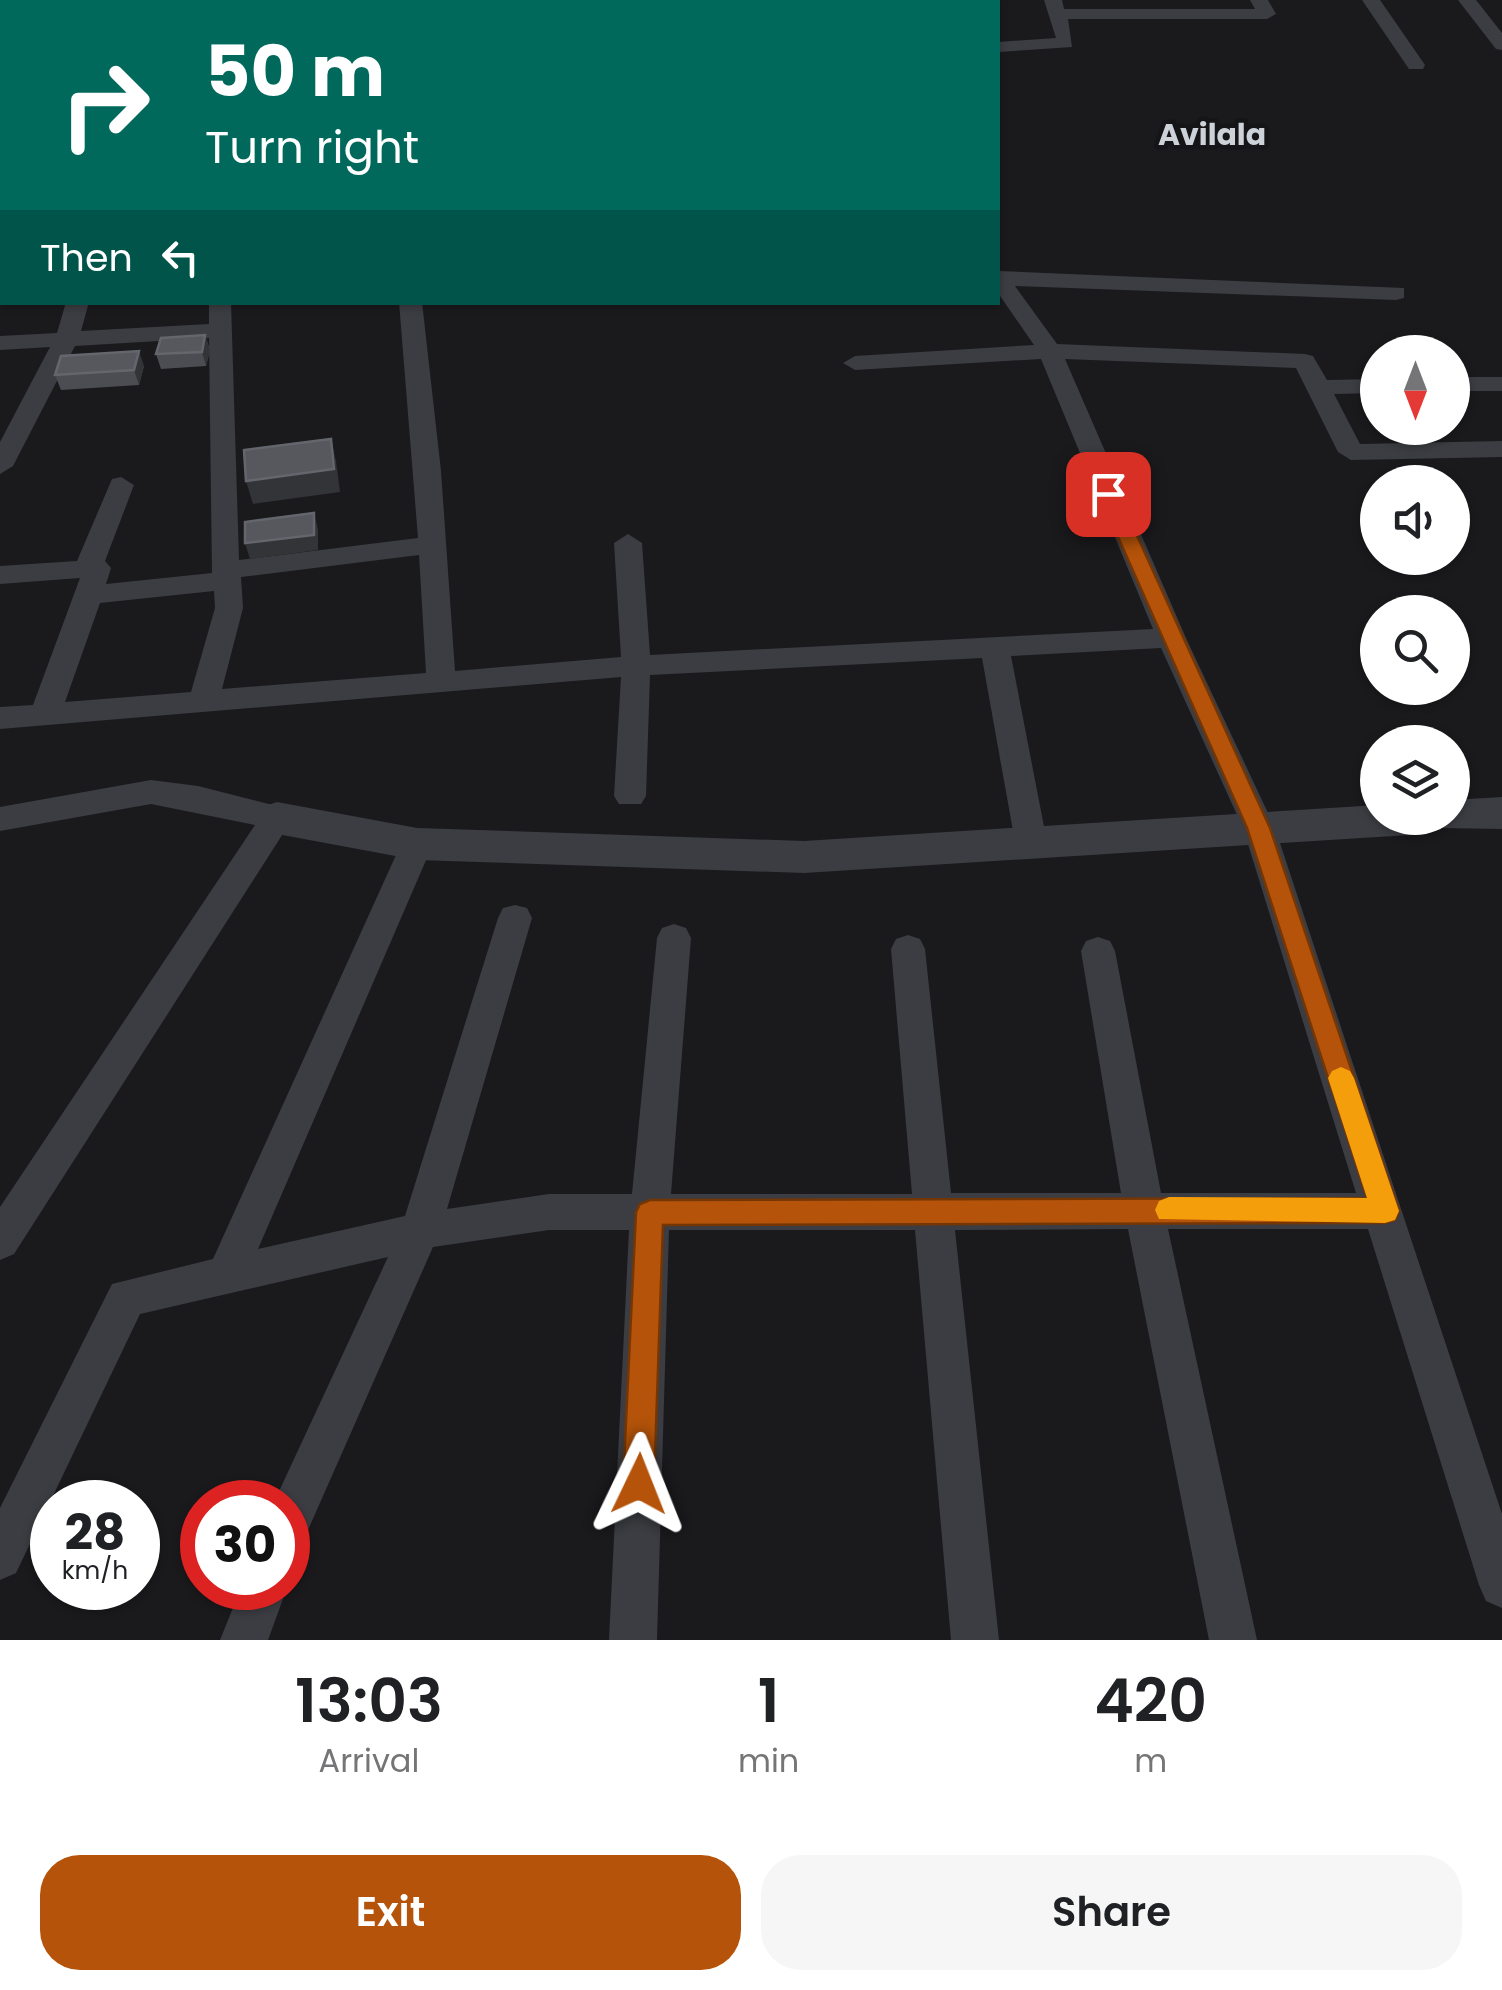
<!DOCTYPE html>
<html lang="en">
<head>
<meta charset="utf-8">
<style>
  :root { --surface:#fff; --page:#f6f6f6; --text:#202124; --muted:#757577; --accent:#b45309 }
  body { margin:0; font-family:Poppins,sans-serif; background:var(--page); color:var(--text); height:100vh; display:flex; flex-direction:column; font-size:38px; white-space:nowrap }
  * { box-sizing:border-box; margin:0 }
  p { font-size:32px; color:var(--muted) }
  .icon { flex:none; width:55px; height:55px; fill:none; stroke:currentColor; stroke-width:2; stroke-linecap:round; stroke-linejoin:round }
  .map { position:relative; height:1640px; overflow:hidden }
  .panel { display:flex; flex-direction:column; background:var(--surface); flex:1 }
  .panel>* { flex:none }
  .top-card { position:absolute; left:0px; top:0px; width:1000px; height:305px; box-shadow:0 2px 8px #0004; background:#00695c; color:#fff; overflow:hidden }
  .needle { width:65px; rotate:180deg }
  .fabs { position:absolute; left:1360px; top:335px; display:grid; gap:20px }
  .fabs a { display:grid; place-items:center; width:110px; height:110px; border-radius:50%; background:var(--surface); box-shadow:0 2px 8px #0004; font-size:50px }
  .speed { position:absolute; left:30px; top:1480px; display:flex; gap:20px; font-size:50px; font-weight:700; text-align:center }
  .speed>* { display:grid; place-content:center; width:130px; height:130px; border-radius:50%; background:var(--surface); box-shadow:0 2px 8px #0004; line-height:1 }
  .speed small { font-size:25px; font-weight:400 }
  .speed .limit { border:15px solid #d22; background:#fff; color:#111 }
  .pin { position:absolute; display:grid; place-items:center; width:85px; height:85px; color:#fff; margin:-42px; border-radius:20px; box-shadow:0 5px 15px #0006 }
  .me { position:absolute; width:110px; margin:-55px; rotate:2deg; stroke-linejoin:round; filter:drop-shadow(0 0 8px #0008) }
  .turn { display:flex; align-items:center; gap:35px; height:210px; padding:0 40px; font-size:45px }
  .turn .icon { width:130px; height:130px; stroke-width:2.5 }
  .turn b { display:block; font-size:70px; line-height:85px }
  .then { display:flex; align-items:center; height:95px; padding:0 40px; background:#0003; gap:20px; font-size:38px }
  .eta { display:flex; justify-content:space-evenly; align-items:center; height:170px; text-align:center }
  .eta b { font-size:60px; font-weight:600; line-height:70px }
  .primary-button { display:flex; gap:20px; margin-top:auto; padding:20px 40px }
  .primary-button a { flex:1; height:115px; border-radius:40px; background:var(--accent); color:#fff; font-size:40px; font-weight:600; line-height:115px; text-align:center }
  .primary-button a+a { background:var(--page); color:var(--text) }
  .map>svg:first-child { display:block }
</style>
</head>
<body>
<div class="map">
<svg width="1502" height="1640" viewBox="0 0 1502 1640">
  <rect width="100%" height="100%" fill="#1a1a1d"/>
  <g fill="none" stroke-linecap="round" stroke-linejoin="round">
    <g fill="#3b3d42" fill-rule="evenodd">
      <polygon points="508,0 963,0 965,2 510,2"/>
      <polygon points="1044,0 1062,0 1064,9 1255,9 1250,0 1268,0 1276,14 1267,19 1068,19 1072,47 998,52 998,42 1056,38"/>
      <polygon points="1362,0 1380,0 1425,65 1423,69 1409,69"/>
      <polygon points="1458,0 1476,0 1502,33 1502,50 1496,49"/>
      <rect x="0" y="29" width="2" height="10"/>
      <rect x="0" y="75" width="2" height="12"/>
      <polygon points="2,109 2,125 0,126 0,110"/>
      <path d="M998,271l406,17v10l-8,2 -381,-14 42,58 248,10 8,2 14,24 51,-1v14l-44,1 26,50 142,-3v16l-151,3 -13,-8 -42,-84 -231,-9 121,279 89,190 227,686v94l-16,-7 -7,-16 -111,-356h-200l89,411h-48l-81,-411 -173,1 44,410h-48l-36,-410h-246l-12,410h-48l20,-410h-80l-116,17 -129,292 -16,7v-44h-14l114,-245 -248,57 -124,259 -16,7v-72l112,-224 101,-25 188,-415 4,-9 12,-3 12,3 4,9 -175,405 147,-33 93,-298 5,-10 12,-3 12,3 5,10 -85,291 102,-15h83l25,-256 5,-10 12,-4 12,4 5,10 -20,256h241l-21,-245 5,-10 12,-4 12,4 5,10 26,244h170l-40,-242 5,-10 12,-4 12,4 5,10 46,242h195l-113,-365 -82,-180 -150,8 36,186 -4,9 -12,3 -12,-3 -4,-9 -33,-184 -332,17 -4,121 -5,8h-22l-5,-8 7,-119 -621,52v-22l33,-2 47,-127 -80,6v-18l77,-5 35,-82 9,-2 13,8 -29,76 6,7 -5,16 106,-11 -3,-235 -134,8 -62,120 -13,8v-32l50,-95 -50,3v-14l57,-3 9,-31h23l-8,29 128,-7v-22h22l8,258 179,-22 -19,-236h23l19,169 14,200 166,-14 -7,-114 14,-9 14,9 8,112 503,-26 -112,-270 -186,11 -12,-7 12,-7 179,-11 -36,-52zM419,555l7,118 -204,16 21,-81 -2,-31zM214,591l1,17 -24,84 -126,10 35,-99z"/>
      <rect x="1452" y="377" width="50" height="14"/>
      <polygon points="151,780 198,786 277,806 288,809 293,818 14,1254 0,1260 0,1207 255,825 151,804 0,831 0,807"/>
      <polygon points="241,1588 287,1588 268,1640 220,1640"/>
    </g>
    <polygon fill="#3b3d42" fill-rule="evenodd" points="1502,797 1502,829 1441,828 1425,834 804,873 417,860 277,834 262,829 256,818 262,807 277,802 417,828 804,841 1378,805 1378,818 1452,818 1452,800"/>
  </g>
  <g fill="#4b4d52">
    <polygon points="205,335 210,350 206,366 161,369 156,354"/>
    <polygon points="144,366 139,385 61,390 55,375"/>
  </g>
  <g fill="#333438">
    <polygon points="205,335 210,350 206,366 202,352"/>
    <polygon points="139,351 144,366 139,385 134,370"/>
    <polygon points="331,439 336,461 340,492 253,504 246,481"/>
    <polygon points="314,513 318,529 318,550 250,559 245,543"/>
  </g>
  <g fill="#56585e" stroke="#63666c" stroke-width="2.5">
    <polygon points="205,335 202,352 156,354 161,338"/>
    <polygon points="139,351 134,370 55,375 61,356"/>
    <polygon points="331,439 334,469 246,481 244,450"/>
    <polygon points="314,513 314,535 245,543 245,522"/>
  </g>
  <polygon fill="#b45309" stroke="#753606" stroke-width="2.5" points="1108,488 1118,494 1270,828 1399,1211 1395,1220 1385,1223 663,1225 654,1484 650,1496 639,1500 628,1496 623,1484 636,1212 640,1204 650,1200 1367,1198 1247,828 1099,494"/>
  <polygon fill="#f59e0b" points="1341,1067 1350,1071 1354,1078 1399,1211 1395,1220 1385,1223 1159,1219 1155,1210 1159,1201 1169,1197 1367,1198 1328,1078 1332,1071"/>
  <g text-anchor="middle" stroke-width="9" stroke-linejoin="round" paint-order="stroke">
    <g font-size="30" font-weight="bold" fill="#cdd2d9" stroke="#151518">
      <text x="1212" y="145">Avilala</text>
    </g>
  </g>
</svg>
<div class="fabs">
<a><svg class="needle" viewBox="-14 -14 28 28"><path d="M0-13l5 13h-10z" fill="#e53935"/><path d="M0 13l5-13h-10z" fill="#757577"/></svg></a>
<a><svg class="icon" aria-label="sound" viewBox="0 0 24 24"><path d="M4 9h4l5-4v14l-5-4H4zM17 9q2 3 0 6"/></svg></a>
<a><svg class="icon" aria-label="search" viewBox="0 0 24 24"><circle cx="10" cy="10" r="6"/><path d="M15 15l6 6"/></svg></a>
<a><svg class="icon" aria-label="layers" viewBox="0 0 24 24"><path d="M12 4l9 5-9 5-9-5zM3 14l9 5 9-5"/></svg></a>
</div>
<div class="speed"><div>28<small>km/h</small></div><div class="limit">30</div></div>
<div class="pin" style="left:1108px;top:494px;background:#d93025"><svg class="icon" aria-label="arrive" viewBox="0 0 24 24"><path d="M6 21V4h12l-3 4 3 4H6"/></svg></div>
<svg class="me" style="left:639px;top:1484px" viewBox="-20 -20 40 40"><path d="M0-17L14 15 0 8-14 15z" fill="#b45309" stroke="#fff" stroke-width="4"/></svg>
<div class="top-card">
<div class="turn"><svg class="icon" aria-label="right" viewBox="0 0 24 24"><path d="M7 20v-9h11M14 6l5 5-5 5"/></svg><div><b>50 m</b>Turn right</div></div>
<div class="then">Then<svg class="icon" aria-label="left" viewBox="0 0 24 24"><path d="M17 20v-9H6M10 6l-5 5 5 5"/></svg></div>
</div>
</div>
<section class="panel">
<div class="eta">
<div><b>13:03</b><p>Arrival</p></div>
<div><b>1</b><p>min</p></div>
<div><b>420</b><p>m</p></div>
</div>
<div class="primary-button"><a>Exit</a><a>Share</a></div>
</section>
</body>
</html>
